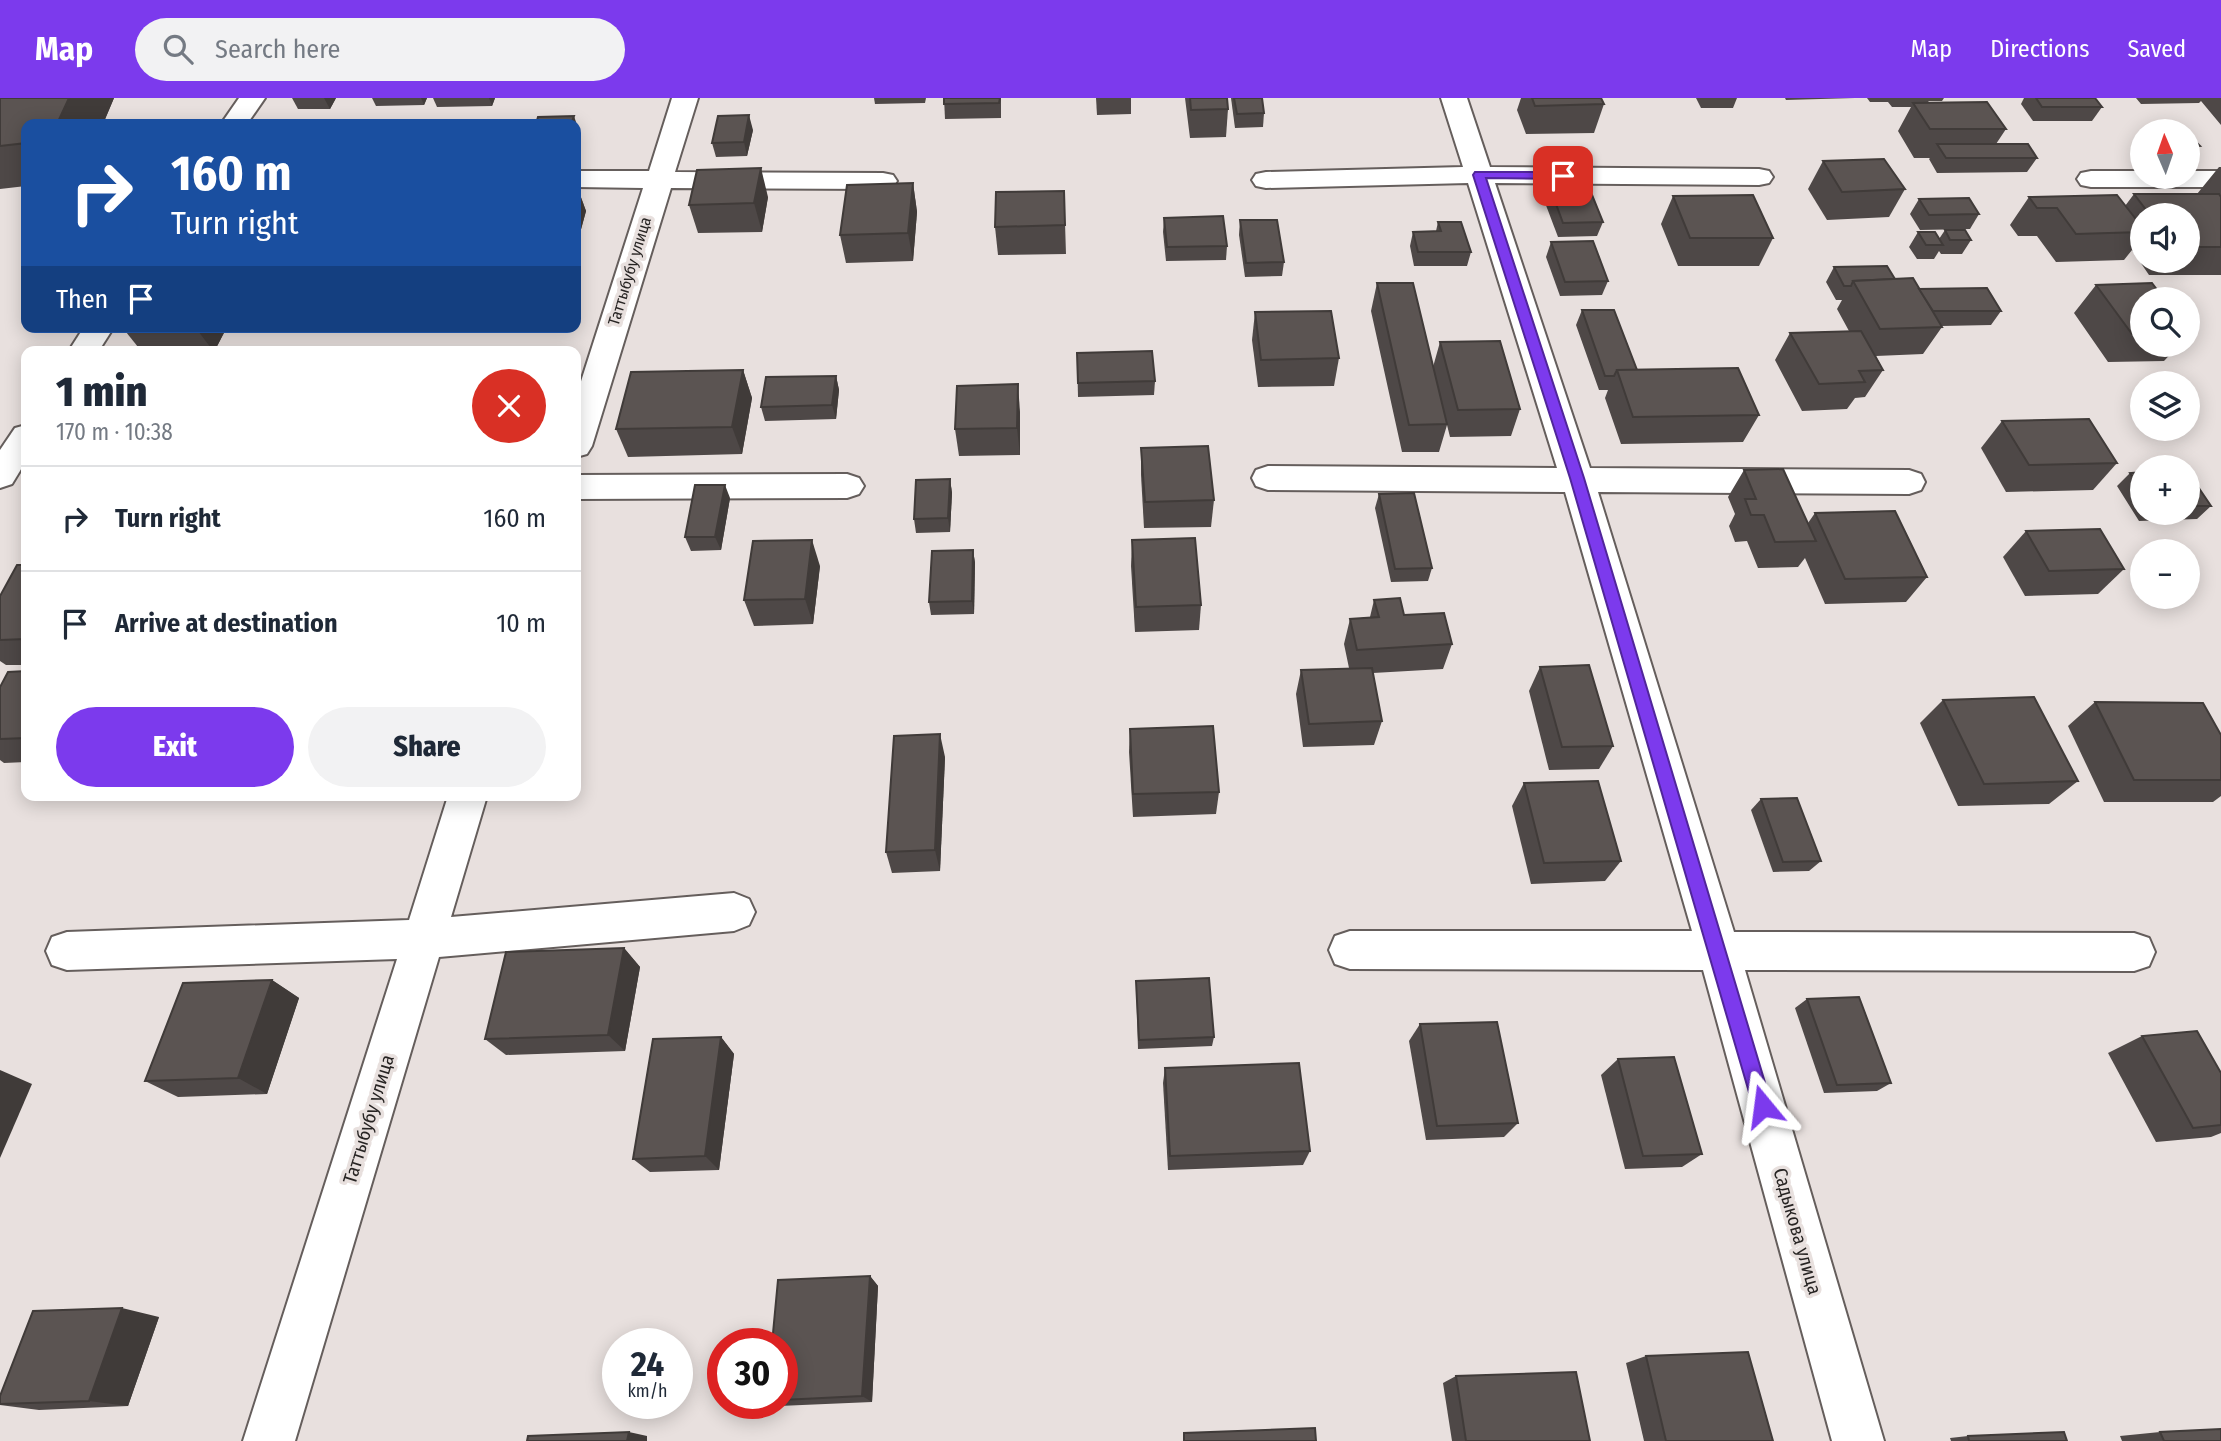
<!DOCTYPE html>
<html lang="en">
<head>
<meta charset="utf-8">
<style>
  :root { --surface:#fff; --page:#f2f2f3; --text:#1f2937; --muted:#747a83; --line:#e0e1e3; --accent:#7c3aed }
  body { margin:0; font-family:"Fira Sans Condensed",sans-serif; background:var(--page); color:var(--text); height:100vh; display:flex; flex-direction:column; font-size:26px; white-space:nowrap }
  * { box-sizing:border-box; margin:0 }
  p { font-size:23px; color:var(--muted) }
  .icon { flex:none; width:38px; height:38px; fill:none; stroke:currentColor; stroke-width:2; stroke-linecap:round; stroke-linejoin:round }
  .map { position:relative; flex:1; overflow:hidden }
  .side { position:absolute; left:21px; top:248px; width:560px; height:455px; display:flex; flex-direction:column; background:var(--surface); border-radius:14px; box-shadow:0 4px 18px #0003 }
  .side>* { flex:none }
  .hud { position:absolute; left:21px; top:21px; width:560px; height:214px; border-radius:14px; box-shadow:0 4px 18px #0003; background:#1a4fa0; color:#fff; overflow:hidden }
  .needle { width:46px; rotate:358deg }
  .fabs { position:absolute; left:2130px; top:21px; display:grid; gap:14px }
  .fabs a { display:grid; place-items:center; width:70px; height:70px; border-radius:50%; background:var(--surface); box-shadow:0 4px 18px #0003; font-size:35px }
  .speed { position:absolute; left:602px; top:1230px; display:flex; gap:14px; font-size:35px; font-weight:700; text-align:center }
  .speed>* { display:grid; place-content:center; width:91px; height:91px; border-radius:50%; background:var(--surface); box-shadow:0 4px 18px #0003; line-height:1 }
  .speed small { font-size:18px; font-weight:400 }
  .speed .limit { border:10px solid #d22; background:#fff; color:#111 }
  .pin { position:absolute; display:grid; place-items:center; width:60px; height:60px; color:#fff; margin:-30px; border-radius:14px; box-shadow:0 4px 10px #0006 }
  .me { position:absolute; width:77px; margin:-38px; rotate:344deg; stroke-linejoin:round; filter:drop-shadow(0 0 5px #0008) }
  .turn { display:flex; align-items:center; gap:24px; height:147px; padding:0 35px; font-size:32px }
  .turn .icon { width:91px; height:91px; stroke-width:2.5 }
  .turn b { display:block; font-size:49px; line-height:60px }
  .then { display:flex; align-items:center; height:66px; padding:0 35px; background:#0003; gap:14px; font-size:26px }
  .round { display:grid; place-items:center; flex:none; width:74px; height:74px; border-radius:37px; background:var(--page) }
  .summary { display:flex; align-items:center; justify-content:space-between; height:119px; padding:0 35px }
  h1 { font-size:42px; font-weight:800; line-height:52px }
  .cta { display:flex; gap:14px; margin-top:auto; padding:14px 35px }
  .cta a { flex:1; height:80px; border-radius:42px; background:var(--accent); color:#fff; font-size:28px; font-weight:800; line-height:80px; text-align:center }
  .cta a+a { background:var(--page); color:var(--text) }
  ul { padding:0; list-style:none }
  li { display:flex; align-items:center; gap:21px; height:105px; padding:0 35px; border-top:2px solid var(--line) }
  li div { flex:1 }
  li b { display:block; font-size:26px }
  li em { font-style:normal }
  header { display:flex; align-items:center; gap:42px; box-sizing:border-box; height:98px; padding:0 35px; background:var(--accent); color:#fff }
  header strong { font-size:33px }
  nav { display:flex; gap:38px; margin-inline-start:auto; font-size:24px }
  .search { width:490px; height:63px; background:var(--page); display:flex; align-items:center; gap:18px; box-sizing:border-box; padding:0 24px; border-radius:38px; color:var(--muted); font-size:26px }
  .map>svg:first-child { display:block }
</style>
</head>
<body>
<header>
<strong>Map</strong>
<div class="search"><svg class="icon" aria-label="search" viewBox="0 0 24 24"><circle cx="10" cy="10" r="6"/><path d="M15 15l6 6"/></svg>Search here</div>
<nav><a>Map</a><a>Directions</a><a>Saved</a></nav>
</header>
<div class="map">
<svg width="2221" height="1343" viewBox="0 0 2221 1343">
  <rect width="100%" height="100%" fill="#e8e0de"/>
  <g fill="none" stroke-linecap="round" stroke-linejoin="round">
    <defs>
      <g id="minor">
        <polygon points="239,0 265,0 247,26 221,26"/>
        <polygon points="672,0 698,0 675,74 883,75 893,77 897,83 893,89 883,91 671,90 592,348 587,356 576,359 576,299 643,90 576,89 576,73 649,73"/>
        <polygon points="1441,0 1467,0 1490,69 1759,71 1769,73 1773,79 1769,85 1759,87 1495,85 1590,370 1909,372 1921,376 1925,384 1921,392 1909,396 1598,394 1734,834 2134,835 2149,840 2155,854 2149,868 2134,873 1745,872 1884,1343 1832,1343 1703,872 1350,871 1335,866 1329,852 1335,838 1350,833 1692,833 1565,394 1268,392 1256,388 1252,380 1256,372 1268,368 1557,370 1468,85 1266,90 1256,88 1252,82 1256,76 1266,74 1463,69"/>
        <polygon points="2091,73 2142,73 2142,79 2188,79 2188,73 2221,73 2221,89 2091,89 2081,87 2077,81 2081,75"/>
        <polygon points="84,229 114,229 98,254 68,254"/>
        <polygon points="26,327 26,363 12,386 0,390 0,352 15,330"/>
        <polygon points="847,376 859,380 864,388 859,396 847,400 576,401 576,377"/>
        <polygon points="448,698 487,698 451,819 734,795 749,801 755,814 749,827 734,833 439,859 295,1343 243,1343 397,861 67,872 52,867 46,853 52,839 67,834 409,822"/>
      </g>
    </defs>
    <use href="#minor" stroke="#655e5c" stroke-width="4"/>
    <use href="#minor" fill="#fff" fill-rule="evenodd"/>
  </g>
  <g fill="#4e4847" fill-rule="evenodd">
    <polygon points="0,0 114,0 103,26 26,26 26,88 0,91"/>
    <polygon points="292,0 336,0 330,11 298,11"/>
    <polygon points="372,0 427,0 424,7 376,8"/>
    <polygon points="433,0 495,0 492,8 437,9"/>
    <polygon points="874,0 926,0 925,5 875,6"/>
    <polygon points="944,0 1001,0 1001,20 945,21"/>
    <polygon points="1096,0 1131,0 1131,16 1097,17"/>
    <polygon points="1185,0 1227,0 1228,11 1226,39 1190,40"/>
    <polygon points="1231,0 1262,0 1264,15 1263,29 1235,30"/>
    <polygon points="1521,0 1601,0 1604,6 1594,35 1526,36 1517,12"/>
    <polygon points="1696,0 1737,0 1733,10 1701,10"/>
    <polygon points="1785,0 1855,0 1786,2"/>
    <polygon points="1867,0 1944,0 1942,3 1929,3 1928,4 2006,31 1996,46 2037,60 2027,74 1937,75 1929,61 1930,60 1914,60 1898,33 1911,9 1892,9 1888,4 1870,4"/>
    <polygon points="2024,0 2095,0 2102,9 2092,23 2033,23 2021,6"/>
    <polygon points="2136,0 2221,0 2221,27 2201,3 2199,5 2141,6"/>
    <polygon points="753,32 747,58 716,59 712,45"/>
    <polygon points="2142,41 2142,50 2138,45"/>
    <polygon points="2188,42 2200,48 2188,63"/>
    <polygon points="1823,63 1905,91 1889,119 1827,122 1808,91"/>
    <path d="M2219,69h2v108h-72l-17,-25 -8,10 -68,2 -19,-26h-19l-8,-11 19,-28 96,9 9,-12h63zM2142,117h46v46h-46z"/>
    <polygon points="913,85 917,114 913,163 846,165 840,137"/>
    <polygon points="576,86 586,113 580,135 576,135"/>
    <polygon points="1549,87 1603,124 1597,138 1558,139 1544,102"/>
    <polygon points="1064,93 1066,156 998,157 995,129"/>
    <polygon points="1673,98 1773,140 1759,168 1678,168 1661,126"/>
    <polygon points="768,99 762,134 698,135 689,107"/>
    <polygon points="1919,101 1979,116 1970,131 1920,132 1910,116"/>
    <polygon points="1164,120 1227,148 1226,162 1166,163 1163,134"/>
    <polygon points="1240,122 1284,164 1282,178 1245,179 1239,137"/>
    <polygon points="1438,124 1471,154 1467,168 1414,168 1410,148 1413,134 1436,133"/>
    <polygon points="1945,132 1971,142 1962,156 1941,156 1939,153 1934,161 1917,161 1909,149 1918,134 1939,141"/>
    <polygon points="1551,144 1608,183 1602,197 1560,198 1546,159"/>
    <polygon points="1834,169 1895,181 1919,191 2001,213 1991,227 1942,228 1942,229 1923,256 1876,258 1883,272 1865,299 1855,300 1847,311 1802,313 1775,262 1790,235 1849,233 1837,211 1842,202 1836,202 1826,184"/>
    <polygon points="1377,185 1433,269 1440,244 1520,311 1511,338 1450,339 1447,327 1439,354 1402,354 1371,213"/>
    <polygon points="2096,187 2142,201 2142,247 2179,247 2164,263 2108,264 2074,215"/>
    <polygon points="1582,212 1637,272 1759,317 1743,344 1621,346 1605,300 1608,292 1599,292 1576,227"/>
    <polygon points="1255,214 1339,260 1334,288 1258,289 1252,242"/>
    <polygon points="122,229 227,229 214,254 142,254"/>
    <polygon points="1077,255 1155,283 1154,297 1078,299"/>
    <polygon points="743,272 752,300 742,356 628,359 616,331"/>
    <polygon points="836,278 839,292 836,321 765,323 761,309"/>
    <polygon points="1020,314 1020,357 959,358 955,331"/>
    <polygon points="2002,323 2117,365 2093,392 2006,394 1981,350"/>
    <polygon points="1141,350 1214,402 1211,429 1144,430 1141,377"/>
    <polygon points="1744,372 1808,425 1815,415 1927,479 1906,504 1825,506 1805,460 1798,469 1758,470 1747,443 1735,444 1729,428 1735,416 1728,399"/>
    <polygon points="2142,374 2142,415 2188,415 2188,374 2211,408 2197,421 2139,423 2117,388 2130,375"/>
    <polygon points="950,381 952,395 950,434 916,435 914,421"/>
    <polygon points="1379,396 1432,470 1428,483 1391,484 1375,410"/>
    <polygon points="730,400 721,452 691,453 685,439"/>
    <polygon points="2026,433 2124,471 2098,496 2025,498 2003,459"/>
    <polygon points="1132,442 1201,507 1199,532 1135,534 1131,468"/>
    <polygon points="973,452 975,465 974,516 931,517 929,504"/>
    <polygon points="26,467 26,567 6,567 0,563 0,498"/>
    <polygon points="820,468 813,526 754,528 744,502"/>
    <polygon points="1374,502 1404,517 1452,546 1443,571 1373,575 1382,623 1374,647 1303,649 1296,596 1301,572 1349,570 1344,546 1350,521 1370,519"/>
    <polygon points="1540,569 1613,648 1599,671 1549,672 1529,593"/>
    <polygon points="26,573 26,664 4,665 0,662 0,589"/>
    <polygon points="1943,602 2078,683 2049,706 1958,708 1920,625"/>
    <polygon points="2095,604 2221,637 2221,698 2213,704 2104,704 2068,628"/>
    <polygon points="1130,631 1219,694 1216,716 1133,719 1129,654"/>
    <polygon points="945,659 940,773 892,775 886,754"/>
    <polygon points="1524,685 1621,763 1605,783 1531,786 1512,708"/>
    <polygon points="1761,701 1821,763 1809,773 1773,774 1751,712"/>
    <polygon points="624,850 640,869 625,953 506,957 485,941"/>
    <polygon points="272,882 299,900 267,996 178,999 145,983"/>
    <polygon points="1136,883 1214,939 1212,948 1138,951"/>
    <polygon points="1807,901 1891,985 1877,993 1824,995 1795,910"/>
    <polygon points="1420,926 1518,1025 1504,1039 1426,1042 1409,943"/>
    <polygon points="2142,938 2221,975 2221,1035 2211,1039 2156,1044 2108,955"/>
    <polygon points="721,939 734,956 719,1072 650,1074 633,1061"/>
    <polygon points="1618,961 1702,1056 1682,1069 1625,1071 1601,977"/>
    <polygon points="1165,970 1310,1053 1303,1067 1168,1072 1163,985"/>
    <polygon points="870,1178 878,1188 872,1304 779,1308 774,1306 782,1306 782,1246"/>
    <polygon points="159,1219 128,1308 39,1312 0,1307 0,1298"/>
    <polygon points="1646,1258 1773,1343 1644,1343 1626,1265"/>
    <polygon points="1456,1278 1590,1343 1452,1343 1443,1285"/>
    <polygon points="2160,1334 2221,1343 2122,1343 2120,1338"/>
    <polygon points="1968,1338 2067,1343 1951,1343 1950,1340"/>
  </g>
  <g fill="#403b39">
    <polygon points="69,0 114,0 103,26 57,26"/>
    <polygon points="324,0 336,0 330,11"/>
    <polygon points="421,0 427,0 424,7"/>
    <polygon points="489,0 495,0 492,8"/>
    <polygon points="749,17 753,32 747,58 744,44"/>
    <polygon points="574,18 579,33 576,44 576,26 571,26"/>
    <polygon points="761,70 768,99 762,134 754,105"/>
    <polygon points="913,85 917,114 913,163 908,135"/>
    <polygon points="576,86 586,113 580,135 576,124"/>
    <polygon points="195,229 227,229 214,254"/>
    <polygon points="743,272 752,300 742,356 732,329"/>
    <polygon points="836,278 839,292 836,321 832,307"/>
    <polygon points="1018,286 1020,314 1020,357 1017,330"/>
    <polygon points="950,381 952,395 950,434 948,420"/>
    <polygon points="725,387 730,400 721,452 715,439"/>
    <polygon points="812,442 820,468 813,526 805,501"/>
    <polygon points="973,452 975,465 974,516 972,503"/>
    <polygon points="940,636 945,659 940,773 935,752"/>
    <polygon points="624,850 640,869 625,953 608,937"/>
    <polygon points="272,882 299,900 267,996 238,980"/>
    <polygon points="721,939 734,956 719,1072 705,1058"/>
    <polygon points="0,972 32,986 0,1060"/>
    <polygon points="870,1178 878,1188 872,1304 862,1298"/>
    <polygon points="122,1210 159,1219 128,1308 89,1303"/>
    <polygon points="629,1334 647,1338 647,1343 627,1343"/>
  </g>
  <g fill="#5b5452" stroke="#403b39" stroke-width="2">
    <polygon points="0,0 69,0 57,26 26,26 26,45 0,48"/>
    <polygon points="944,0 1000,0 999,5 944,6"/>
    <polygon points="1190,0 1227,0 1228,11 1191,12"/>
    <polygon points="1234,0 1262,0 1264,15 1237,16"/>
    <polygon points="1532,0 1601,0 1604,6 1535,8"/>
    <polygon points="2036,0 2095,0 2102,9 2042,9"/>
    <polygon points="1987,4 2006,31 1930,31 1913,5"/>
    <polygon points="749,17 744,44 712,45 718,18"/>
    <polygon points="574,18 571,26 536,26 538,19"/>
    <polygon points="2173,30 2175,33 2151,33 2149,31"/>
    <polygon points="2188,42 2194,42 2200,48 2188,49"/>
    <polygon points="1937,46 2028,46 2037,60 1946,60"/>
    <polygon points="1884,61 1905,91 1842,94 1823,63"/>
    <polygon points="761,70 754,105 689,107 697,72"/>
    <polygon points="913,85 908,135 840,137 847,87"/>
    <polygon points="1549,87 1588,87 1603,124 1563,125"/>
    <polygon points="1064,93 1065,127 995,129 996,94"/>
    <polygon points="2134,96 2219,96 2221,99 2221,149 2188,149 2188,117 2150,117"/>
    <polygon points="1753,97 1773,140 1690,140 1673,98"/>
    <polygon points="2117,97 2142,129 2142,134 2076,136 2057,110 2037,110 2029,99"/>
    <polygon points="1969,100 1979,116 1929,117 1919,101"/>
    <polygon points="1223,118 1227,148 1167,149 1164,120"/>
    <polygon points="1240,122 1277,122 1284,164 1246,165"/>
    <polygon points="1438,124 1461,124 1471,154 1418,154 1413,134 1441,133"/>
    <polygon points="1945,132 1965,132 1971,142 1950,142"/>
    <polygon points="1918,134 1935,134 1943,147 1926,147"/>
    <polygon points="1593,143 1608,183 1565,184 1551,144"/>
    <polygon points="1887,168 1895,181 1853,183 1851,188 1844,188 1834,169"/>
    <polygon points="1913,180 1942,229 1880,231 1853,183"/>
    <polygon points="1377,185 1413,185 1447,326 1409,327"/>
    <polygon points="2152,185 2164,201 2142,201 2142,236 2132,236 2096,187"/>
    <polygon points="1987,190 2001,213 1933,213 1919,191"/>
    <polygon points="1582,212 1614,212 1637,272 1617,272 1614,278 1605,278"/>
    <polygon points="1331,213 1339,260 1261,262 1255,214"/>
    <polygon points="1861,233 1883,272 1859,273 1865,284 1819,286 1790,235"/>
    <polygon points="1500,243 1520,311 1458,312 1440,244"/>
    <polygon points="1152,253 1155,283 1078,285 1077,255"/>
    <polygon points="1738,270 1759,317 1633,319 1617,272"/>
    <polygon points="743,272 732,329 616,331 631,274"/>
    <polygon points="836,278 832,307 761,309 766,279"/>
    <polygon points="1018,286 1017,330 955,331 957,288"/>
    <polygon points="2089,321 2117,365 2029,367 2002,323"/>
    <polygon points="1208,348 1214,402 1145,404 1141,350"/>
    <polygon points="1783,371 1816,443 1775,444 1764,417 1751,417 1745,401 1756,401 1744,372"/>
    <polygon points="2142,374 2142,393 2130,375"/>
    <polygon points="2188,374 2211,408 2188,408"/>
    <polygon points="950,381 948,420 914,421 916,382"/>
    <polygon points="695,387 725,387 715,439 685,439"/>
    <polygon points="1414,395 1432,470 1395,471 1379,396"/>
    <polygon points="1895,413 1927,479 1845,481 1815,415"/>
    <polygon points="2100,431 2124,471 2049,473 2026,433"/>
    <polygon points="1195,440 1201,507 1136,509 1132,442"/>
    <polygon points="812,442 805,501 744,502 753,443"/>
    <polygon points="973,452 972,503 929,504 932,453"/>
    <polygon points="17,467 26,467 26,541 0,542 0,498"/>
    <polygon points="1400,500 1404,517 1444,515 1452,546 1357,552 1350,521 1379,519 1374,502"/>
    <polygon points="1589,567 1613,648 1562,649 1540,569"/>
    <polygon points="1372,570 1382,623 1309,626 1301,572"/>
    <polygon points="26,573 26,640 0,641 0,589 8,574"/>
    <polygon points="2034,599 2078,683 1984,686 1943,602"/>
    <polygon points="2095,604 2203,605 2221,637 2221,682 2134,682"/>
    <polygon points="1213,628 1219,694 1133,696 1130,631"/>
    <polygon points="940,636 935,752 886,754 894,638"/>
    <polygon points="1598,683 1621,763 1544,765 1524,685"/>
    <polygon points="1797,700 1821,763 1783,764 1761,701"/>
    <polygon points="624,850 608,937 485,941 506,854"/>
    <polygon points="1209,880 1214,939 1139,942 1136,883"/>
    <polygon points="272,882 238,980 145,983 183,885"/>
    <polygon points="1859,899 1891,985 1837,987 1807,901"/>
    <polygon points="1497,924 1518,1025 1437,1028 1420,926"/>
    <polygon points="2197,933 2221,975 2221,1027 2193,1030 2142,938"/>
    <polygon points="721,939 705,1058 633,1061 653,941"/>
    <polygon points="1674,959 1702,1056 1643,1058 1618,961"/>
    <polygon points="1299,965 1310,1053 1170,1058 1165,970"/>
    <polygon points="870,1178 862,1298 782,1302 782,1246 772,1246 778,1182"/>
    <polygon points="122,1210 89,1303 0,1306 0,1298 33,1213"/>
    <polygon points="1748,1254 1773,1343 1666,1343 1646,1258"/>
    <polygon points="1576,1274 1590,1343 1466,1343 1456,1278"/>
    <polygon points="1315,1330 1316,1343 1184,1343 1184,1335"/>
    <polygon points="2221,1331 2221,1343 2164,1343 2160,1334"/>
    <polygon points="629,1334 627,1343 527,1343 528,1338"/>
    <polygon points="2064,1334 2067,1343 1969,1343 1968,1338"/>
  </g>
  <polygon fill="#7c3aed" stroke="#51269a" stroke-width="2" points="1475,74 1563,74 1569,78 1563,81 1486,80 1584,380 1772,1008 1769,1015 1763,1017 1756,1015 1753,1008 1570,380 1473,77"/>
  <g text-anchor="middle" stroke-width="7" stroke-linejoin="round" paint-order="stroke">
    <g font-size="16" fill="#272423" stroke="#e8e0de">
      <text transform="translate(629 173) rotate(-73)" y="6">Таттыбубу улица</text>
    </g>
    <g font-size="19" fill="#272423" stroke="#e8e0de">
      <text transform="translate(368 1021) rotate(-73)" y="7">Таттыбубу улица</text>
      <text transform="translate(1798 1133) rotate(74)" y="7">Садыкова улица</text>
    </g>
  </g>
</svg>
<div class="fabs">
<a><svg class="needle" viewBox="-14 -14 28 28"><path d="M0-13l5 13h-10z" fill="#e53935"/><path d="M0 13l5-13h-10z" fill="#747a83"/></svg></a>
<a><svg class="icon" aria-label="sound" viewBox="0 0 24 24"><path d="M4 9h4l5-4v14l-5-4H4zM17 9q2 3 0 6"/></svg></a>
<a><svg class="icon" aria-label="search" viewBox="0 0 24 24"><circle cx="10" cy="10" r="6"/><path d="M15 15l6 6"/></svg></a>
<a><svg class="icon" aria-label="layers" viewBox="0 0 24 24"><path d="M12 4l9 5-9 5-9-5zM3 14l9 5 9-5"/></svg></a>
<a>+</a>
<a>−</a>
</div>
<div class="speed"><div>24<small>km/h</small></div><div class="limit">30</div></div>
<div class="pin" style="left:1563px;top:78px;background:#d93025"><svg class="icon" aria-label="arrive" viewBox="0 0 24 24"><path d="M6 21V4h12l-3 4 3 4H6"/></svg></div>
<svg class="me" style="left:1763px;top:1008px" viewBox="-20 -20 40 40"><path d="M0-17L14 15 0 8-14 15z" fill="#7c3aed" stroke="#fff" stroke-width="4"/></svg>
<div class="hud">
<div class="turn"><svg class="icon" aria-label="right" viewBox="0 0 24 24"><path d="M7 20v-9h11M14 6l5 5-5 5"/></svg><div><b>160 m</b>Turn right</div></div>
<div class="then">Then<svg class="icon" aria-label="arrive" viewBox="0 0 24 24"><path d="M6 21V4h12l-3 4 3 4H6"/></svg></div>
</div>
<section class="side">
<div class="summary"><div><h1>1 min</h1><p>170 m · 10:38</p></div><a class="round" style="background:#d93025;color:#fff"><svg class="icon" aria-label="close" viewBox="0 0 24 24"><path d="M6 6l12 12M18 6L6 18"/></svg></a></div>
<ul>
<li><svg class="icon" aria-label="right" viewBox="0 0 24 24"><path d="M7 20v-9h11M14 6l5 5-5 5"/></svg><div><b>Turn right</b></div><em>160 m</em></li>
<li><svg class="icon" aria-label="arrive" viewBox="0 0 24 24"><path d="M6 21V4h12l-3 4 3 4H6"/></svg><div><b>Arrive at destination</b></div><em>10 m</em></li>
</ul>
<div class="cta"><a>Exit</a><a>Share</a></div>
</section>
</div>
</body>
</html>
